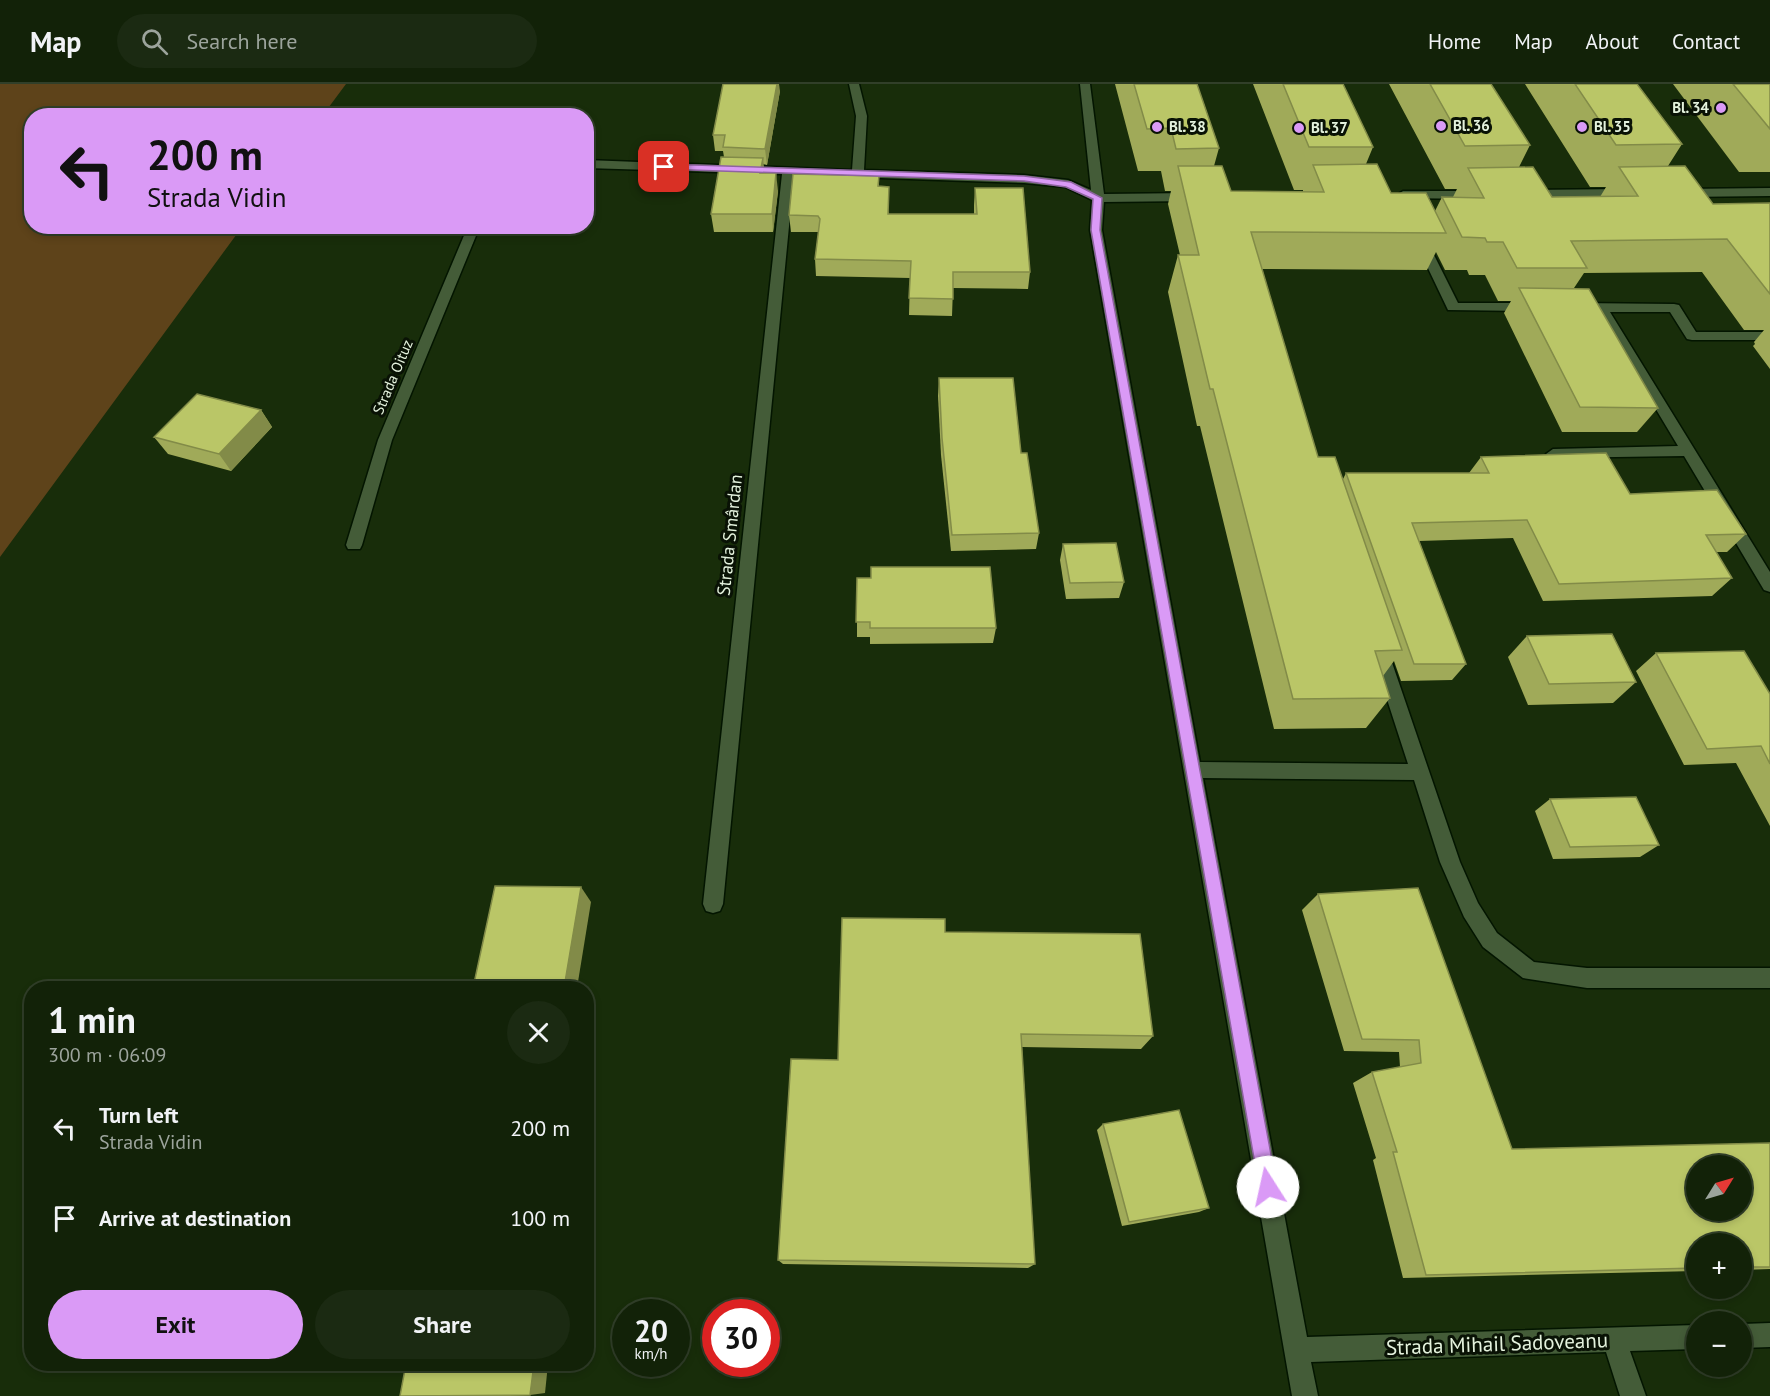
<!DOCTYPE html>
<html lang="en">
<head>
<meta charset="utf-8">
<style>
  :root { --surface:#122208; --page:#1b2a12; --text:#f1f3f6; --muted:#9ca49c; --line:#313f29; --accent:#da9af6 }
  body { margin:0; font-family:"PT Sans",sans-serif; background:var(--page); color:var(--text); height:100vh; display:flex; flex-direction:column; font-size:22px; white-space:nowrap }
  * { box-sizing:border-box; margin:0 }
  p { font-size:20px; color:var(--muted) }
  .icon { flex:none; width:33px; height:33px; fill:none; stroke:currentColor; stroke-width:2; stroke-linecap:round; stroke-linejoin:round }
  .map { position:relative; flex:1; overflow:hidden }
  .panel { position:absolute; left:24px; top:897px; width:570px; height:390px; display:flex; flex-direction:column; background:var(--surface); border-radius:24px; box-shadow:0 3px 9px #0003,0 0 0 2px var(--line) }
  .panel>* { flex:none }
  .banner { position:absolute; left:24px; top:24px; width:570px; height:126px; border-radius:24px; box-shadow:0 3px 9px #0003,0 0 0 2px var(--line); background:#da9af6; color:#111; overflow:hidden }
  .needle { width:39px; rotate:53deg }
  .fabs { position:absolute; left:1686px; top:1071px; display:grid; gap:12px }
  .fabs a { display:grid; place-items:center; width:66px; height:66px; border-radius:50%; background:var(--surface); box-shadow:0 3px 9px #0003,0 0 0 2px var(--line); font-size:30px }
  .speed { position:absolute; left:612px; top:1215px; display:flex; gap:12px; font-size:30px; font-weight:700; text-align:center }
  .speed>* { display:grid; place-content:center; width:78px; height:78px; border-radius:50%; background:var(--surface); box-shadow:0 3px 9px #0003,0 0 0 2px var(--line); line-height:1 }
  .speed small { font-size:15px; font-weight:400 }
  .speed .limit { border:9px solid #d22; background:#fff; color:#111 }
  .pin { position:absolute; display:grid; place-items:center; width:51px; height:51px; color:#fff; margin:-26px; border-radius:12px; box-shadow:0 3px 9px #0006 }
  .me { position:absolute; width:66px; margin:-33px; rotate:350deg; stroke-linejoin:round; filter:drop-shadow(0 0 4px #0008) }
  .turn { display:flex; align-items:center; gap:21px; height:126px; padding:0 24px; font-size:27px }
  .turn .icon { width:78px; height:78px; stroke-width:2.5 }
  .turn b { display:block; font-size:42px; line-height:51px }
  .round { display:grid; place-items:center; flex:none; width:63px; height:63px; border-radius:32px; background:var(--page) }
  .summary { display:flex; align-items:center; justify-content:space-between; height:102px; padding:0 24px }
  h1 { font-size:36px; font-weight:600; line-height:45px }
  .action { display:flex; gap:12px; margin-top:auto; padding:12px 24px }
  .action a { flex:1; height:69px; border-radius:36px; background:var(--accent); color:#111; font-size:24px; font-weight:600; line-height:69px; text-align:center }
  .action a+a { background:var(--page); color:var(--text) }
  ul { padding:0; list-style:none }
  li { display:flex; align-items:center; gap:18px; height:90px; padding:0 24px }
  li div { flex:1 }
  li b { display:block; font-size:22px }
  li em { font-style:normal }
  header { display:flex; align-items:center; gap:36px; box-sizing:border-box; height:84px; padding:0 30px; background:var(--surface); border-bottom:2px solid var(--line) }
  header strong { font-size:28px }
  nav { display:flex; gap:33px; margin-inline-start:auto; font-size:21px }
  .search { width:420px; height:54px; background:var(--page); display:flex; align-items:center; gap:15px; box-sizing:border-box; padding:0 21px; border-radius:33px; color:var(--muted); font-size:22px }
  .map>svg:first-child { display:block }
</style>
</head>
<body>
<header>
<strong>Map</strong>
<div class="search"><svg class="icon" aria-label="search" viewBox="0 0 24 24"><circle cx="10" cy="10" r="6"/><path d="M15 15l6 6"/></svg>Search here</div>
<nav><a>Home</a><a>Map</a><a>About</a><a>Contact</a></nav>
</header>
<div class="map">
<svg width="1770" height="1312" viewBox="0 0 1770 1312">
  <rect width="100%" height="100%" fill="#182d0a"/>
  <polygon fill="#5e431a" points="0,0 346,0 323,31 32,32 32,142 242,143 0,473"/>
  <g fill="none" stroke-linecap="round" stroke-linejoin="round">
    <defs>
      <g id="minor">
        <polygon points="849,0 859,0 867,32 864,86 1024,91 1068,96 1091,106 1080,0 1090,0 1104,110 1192,109 1198,113 1192,117 1104,118 1102,146 1200,678 1408,680 1370,563 1373,558 1385,558 1460,778 1478,819 1497,849 1534,878 1587,884 1770,884 1770,904 1587,904 1523,894 1483,863 1464,833 1440,778 1414,696 1203,694 1307,1253 1696,1241 1696,1265 1630,1267 1646,1312 1620,1312 1606,1268 1311,1278 1318,1312 1292,1312 1090,146 1092,116 1065,103 1024,99 794,91 723,820 720,827 713,829 706,827 703,820 782,90 586,84 586,76 852,86 856,32"/>
        <polygon points="1770,104 1770,112 1682,113 1676,109 1682,105"/>
        <polygon points="1624,105 1630,109 1628,112 1526,114 1520,110 1526,106"/>
        <polygon points="1403,107 1477,107 1483,111 1477,115 1399,114 1397,111"/>
        <polygon points="468,142 480,142 392,356 362,461 360,465 348,465 346,461 378,356"/>
        <polygon points="1421,153 1427,157 1458,219 1532,219 1539,223 1532,227 1448,226 1415,157"/>
        <polygon points="1577,219 1674,220 1679,221 1696,248 1770,248 1770,256 1692,256 1687,255 1670,228 1610,228 1770,488 1770,508 1764,506 1684,372 1548,374 1546,370 1553,365 1678,362 1597,227 1572,226 1570,223"/>
        <polygon points="1770,1239 1770,1263 1742,1264 1742,1240"/>
      </g>
    </defs>
    <use href="#minor" stroke="#031500" stroke-width="3"/>
    <use href="#minor" fill="#445c38" fill-rule="evenodd"/>
  </g>
  <g fill="#a0aa59">
    <polygon points="1115,0 1197,0 1219,64 1214,82 1231,107 1303,108 1303,106 1294,106 1253,0 1343,0 1373,63 1366,80 1391,109 1435,127 1442,113 1453,113 1457,105 1445,105 1389,0 1491,0 1530,61 1519,83 1552,113 1600,113 1606,103 1590,103 1525,0 1637,0 1682,60 1668,82 1713,120 1770,119 1770,285 1753,262 1755,260 1754,258 1764,246 1744,246 1702,188 1584,189 1574,204 1658,324 1637,348 1562,348 1504,229 1511,217 1498,217 1485,191 1469,191 1467,186 1445,186 1436,168 1427,186 1262,185 1318,373 1343,395 1346,389 1469,389 1481,373 1630,410 1746,450 1727,468 1716,468 1732,494 1712,512 1543,517 1513,454 1419,457 1466,580 1452,596 1401,597 1394,577 1383,592 1390,614 1366,644 1274,645 1200,342 1197,342 1168,208 1178,171 1180,171 1168,120 1171,107 1165,107 1161,87 1138,87"/>
    <polygon points="1673,0 1770,0 1770,88 1739,88"/>
    <polygon points="780,7 767,81 763,80 764,89 778,107 773,148 714,148 711,130 724,73 723,67 715,67 713,51"/>
    <polygon points="879,92 879,102 889,130 974,130 974,121 975,104 1030,188 1028,205 953,204 952,232 909,231 910,194 816,192 815,175 819,148 791,148 789,131"/>
    <polygon points="517,142 571,142 569,148 518,147"/>
    <polygon points="939,294 1039,449 1036,465 951,467 941,371 938,312"/>
    <polygon points="261,326 272,343 231,387 168,370 154,353"/>
    <polygon points="1063,460 1124,498 1119,514 1066,515 1060,476"/>
    <polygon points="857,494 996,544 993,559 870,560 870,553 857,553"/>
    <polygon points="1527,552 1636,598 1613,619 1528,621 1508,573"/>
    <polygon points="1656,569 1770,610 1770,742 1736,679 1684,681 1636,587"/>
    <polygon points="1550,715 1659,761 1640,773 1553,775 1535,727"/>
    <polygon points="1318,810 1512,1065 1770,1059 1770,1185 1742,1186 1742,1160 1696,1160 1696,1187 1403,1194 1373,1076 1376,1074 1353,999 1372,988 1400,983 1399,968 1344,967 1302,826"/>
    <polygon points="945,848 1153,952 1141,965 1022,963 1035,1180 1028,1184 783,1180 778,1176 838,976"/>
    <polygon points="1103,1040 1209,1124 1199,1128 1122,1142 1097,1046"/>
  </g>
  <g fill="#828b48">
    <polygon points="777,0 779,0 780,7 767,81 765,65"/>
    <polygon points="763,74 765,92 760,89"/>
    <polygon points="776,89 778,107 773,148 772,130"/>
    <polygon points="261,326 272,343 231,387 219,370"/>
    <polygon points="581,803 591,818 577,904 564,904"/>
    <polygon points="534,1280 548,1280 545,1309 530,1311"/>
  </g>
  <g fill="#bac667" stroke="#828b48" stroke-width="1.5" fill-rule="evenodd">
    <polygon points="723,0 777,0 765,65 723,63 725,51 713,51"/>
    <polygon points="1134,0 1197,0 1219,64 1176,65 1171,44 1147,45"/>
    <polygon points="1283,0 1343,0 1373,63 1309,63"/>
    <polygon points="1430,0 1491,0 1530,61 1465,62"/>
    <polygon points="1575,0 1637,0 1682,60 1616,61"/>
    <polygon points="1733,0 1770,0 1770,45"/>
    <polygon points="721,73 763,74 760,89 776,89 772,130 711,130"/>
    <polygon points="1377,80 1391,109 1426,109 1446,149 1251,148 1318,373 1335,373 1402,566 1375,567 1390,614 1293,615 1213,305 1210,305 1178,171 1199,171 1178,82 1222,82 1231,107 1324,108 1313,81"/>
    <polygon points="1685,82 1713,120 1770,119 1770,210 1727,155 1571,157 1587,184 1517,184 1503,158 1487,158 1485,154 1462,153 1442,113 1484,114 1468,84 1533,83 1552,113 1638,112 1619,83"/>
    <polygon points="793,90 879,92 878,102 889,103 888,130 977,130 975,104 1023,104 1030,188 953,188 953,215 909,214 911,177 815,175 820,135 818,132 789,131"/>
    <polygon points="1519,204 1589,205 1658,324 1580,323"/>
    <polygon points="939,294 1013,294 1021,369 1027,369 1039,449 952,451 942,354"/>
    <polygon points="197,310 261,326 219,370 154,353"/>
    <polygon points="1606,369 1630,410 1717,406 1746,450 1706,451 1732,494 1559,500 1527,436 1412,439 1466,580 1414,580 1346,389 1489,389 1481,373"/>
    <polygon points="1116,459 1124,498 1070,499 1063,460"/>
    <polygon points="871,483 990,483 996,544 870,544 870,538 856,538 857,494 871,494"/>
    <polygon points="1612,550 1636,598 1549,600 1527,552"/>
    <polygon points="1744,567 1770,610 1770,680 1761,662 1707,665 1656,569"/>
    <polygon points="1636,713 1659,761 1570,763 1550,715"/>
    <polygon points="495,802 581,803 564,904 473,904"/>
    <path d="M1418,804l94,261 258,-6v124h-28v-23h-46v24l-270,7 -33,-123h4l-25,-80 49,-9 -2,-23 -57,-1 -44,-145zM1696,1082h46v44h-46z"/>
    <polygon points="842,834 945,835 945,848 1140,850 1153,952 1021,950 1035,1180 778,1176 791,975 838,976"/>
    <polygon points="1179,1026 1209,1124 1129,1138 1103,1040"/>
    <polygon points="406,1280 534,1280 530,1311 400,1312"/>
  </g>
  <polygon fill="#da9af6" stroke="#8e64a0" stroke-width="1.5" points="664,80 1024,92 1071,98 1102,114 1100,146 1277,1103 1274,1110 1268,1112 1262,1110 1259,1103 1091,146 1093,115 1066,103 1024,97 661,85 659,83"/>
  <g fill="#da9af6" stroke="#091205" stroke-width="2">
    <circle cx="1721" cy="24" r="6"/>
    <circle cx="1441" cy="42" r="6"/>
    <circle cx="1157" cy="43" r="6"/>
    <circle cx="1582" cy="43" r="6"/>
    <circle cx="1299" cy="44" r="6"/>
  </g>
  <g text-anchor="middle" stroke-width="6" stroke-linejoin="round" paint-order="stroke">
    <g font-size="15" font-weight="bold" fill="#e4f2dd" stroke="#091205" text-anchor="start">
      <text x="1709" y="29" text-anchor="end">Bl. 34</text>
      <text x="1453" y="47">Bl. 36</text>
      <text x="1169" y="48">Bl. 38</text>
      <text x="1594" y="48">Bl. 35</text>
      <text x="1311" y="49">Bl. 37</text>
    </g>
    <g font-size="15" fill="#e4f2dd" stroke="#091205">
      <text transform="translate(393 293) rotate(-67)" y="5">Strada Oituz</text>
    </g>
    <g font-size="18" fill="#e4f2dd" stroke="#091205">
      <text transform="translate(730 451) rotate(-84)" y="6">Strada Smârdan</text>
    </g>
    <g font-size="21" fill="#e4f2dd" stroke="#091205">
      <text transform="translate(1497 1260) rotate(-2)" y="7">Strada Mihail Sadoveanu</text>
    </g>
  </g>
</svg>
<div class="fabs">
<a><svg class="needle" viewBox="-14 -14 28 28"><path d="M0-13l5 13h-10z" fill="#e53935"/><path d="M0 13l5-13h-10z" fill="#9ca49c"/></svg></a>
<a>+</a>
<a>−</a>
</div>
<div class="speed"><div>20<small>km/h</small></div><div class="limit">30</div></div>
<div class="pin" style="left:664px;top:83px;background:#d93025"><svg class="icon" aria-label="arrive" viewBox="0 0 24 24"><path d="M6 21V4h12l-3 4 3 4H6"/></svg></div>
<svg class="me" style="left:1268px;top:1103px" viewBox="-20 -20 40 40"><circle r="19" fill="#fff"/><path d="M0-13L10 11 0 6-10 11z" fill="#da9af6"/></svg>
<div class="banner">
<div class="turn"><svg class="icon" aria-label="left" viewBox="0 0 24 24"><path d="M17 20v-9H6M10 6l-5 5 5 5"/></svg><div><b>200 m</b>Strada Vidin</div></div>
</div>
<section class="panel">
<div class="summary"><div><h1>1 min</h1><p>300 m · 06:09</p></div><a class="round"><svg class="icon" aria-label="close" viewBox="0 0 24 24"><path d="M6 6l12 12M18 6L6 18"/></svg></a></div>
<ul>
<li><svg class="icon" aria-label="left" viewBox="0 0 24 24"><path d="M17 20v-9H6M10 6l-5 5 5 5"/></svg><div><b>Turn left</b><p>Strada Vidin</p></div><em>200 m</em></li>
<li><svg class="icon" aria-label="arrive" viewBox="0 0 24 24"><path d="M6 21V4h12l-3 4 3 4H6"/></svg><div><b>Arrive at destination</b></div><em>100 m</em></li>
</ul>
<div class="action"><a>Exit</a><a>Share</a></div>
</section>
</div>
</body>
</html>
